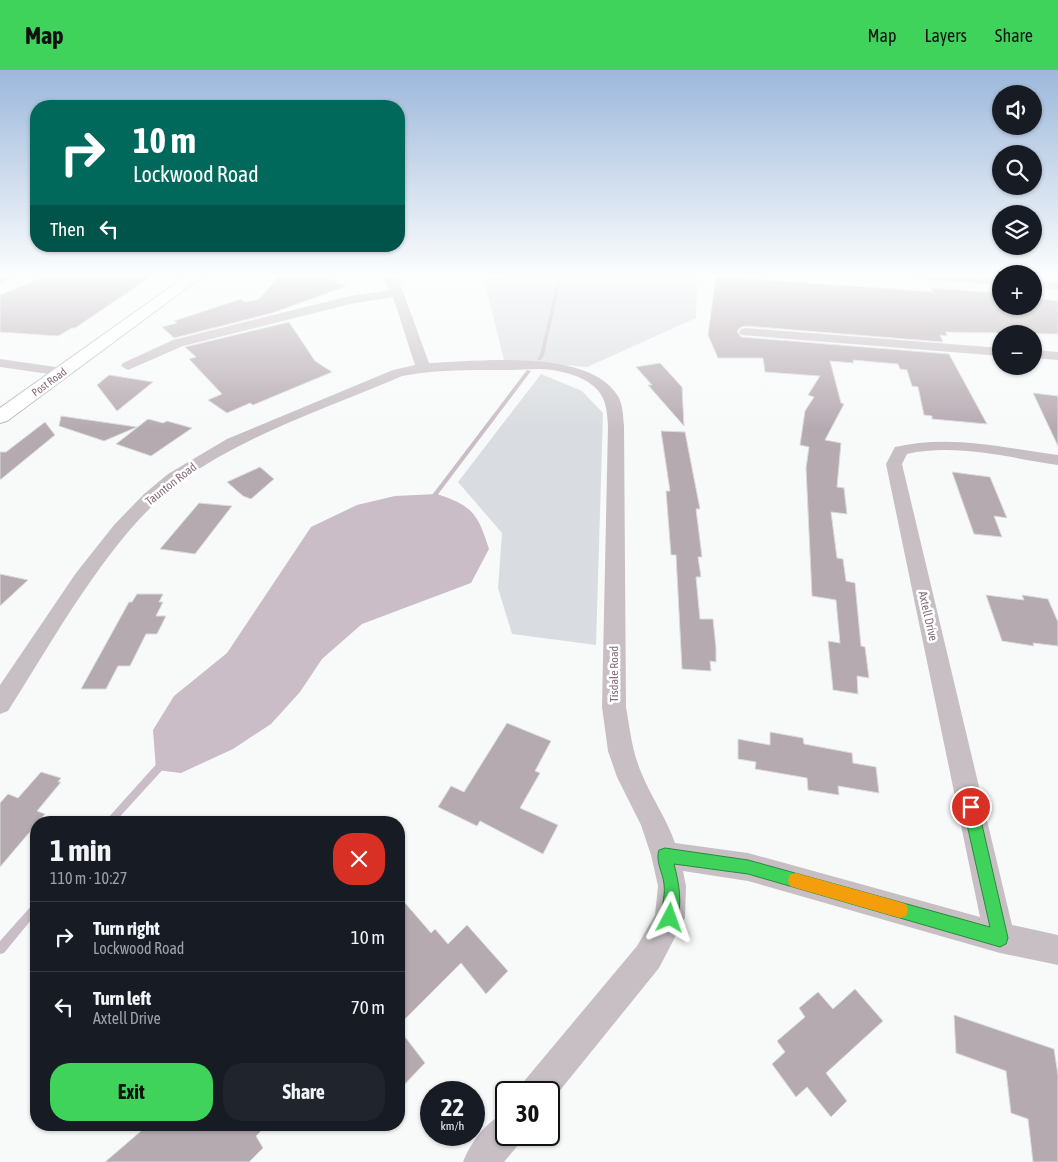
<!DOCTYPE html>
<html lang="en">
<head>
<meta charset="utf-8">
<style>
  :root { --surface:#171b24; --page:#20242c; --text:#f1f3f6; --muted:#9ea1a6; --line:#363941; --accent:#3fd35c }
  body { margin:0; font-family:"Asap Condensed",sans-serif; background:var(--page); color:var(--text); height:100vh; display:flex; flex-direction:column; font-size:19px; white-space:nowrap }
  * { box-sizing:border-box; margin:0 }
  p { font-size:16px; color:var(--muted) }
  .icon { flex:none; width:28px; height:28px; fill:none; stroke:currentColor; stroke-width:2; stroke-linecap:round; stroke-linejoin:round }
  .map { position:relative; flex:1; overflow:hidden }
  .details { position:absolute; left:30px; top:746px; width:375px; height:315px; display:flex; flex-direction:column; background:var(--surface); border-radius:20px; box-shadow:0 1px 4px #0004 }
  .details>* { flex:none }
  .banner { position:absolute; left:30px; top:30px; width:375px; height:152px; border-radius:20px; box-shadow:0 1px 4px #0004; background:#00695c; color:#fff; overflow:hidden }
  .buttons { position:absolute; left:992px; top:15px; display:grid; gap:10px }
  .buttons a { display:grid; place-items:center; width:50px; height:50px; border-radius:50%; background:var(--surface); box-shadow:0 1px 4px #0004; font-size:25px }
  .speed { position:absolute; left:420px; top:1011px; display:flex; gap:10px; font-size:25px; font-weight:700; text-align:center }
  .speed>* { display:grid; place-content:center; width:65px; height:65px; border-radius:50%; background:var(--surface); box-shadow:0 1px 4px #0004; line-height:1 }
  .speed small { font-size:12px; font-weight:400 }
  .speed .limit { border:2px solid #111; border-radius:8px; background:#fff; color:#111 }
  .pin { position:absolute; display:grid; place-items:center; width:42px; height:42px; color:#fff; margin:-21px; border:2px solid #fff; border-radius:50%; box-shadow:0 1px 5px #0007 }
  .me { position:absolute; width:55px; margin:-28px; rotate:4deg; stroke-linejoin:round; filter:drop-shadow(0 0 4px #0008) }
  .turn { display:flex; align-items:center; gap:18px; height:105px; padding:0 20px; font-size:22px }
  .turn .icon { width:65px; height:65px; stroke-width:2.5 }
  .turn b { display:block; font-size:35px; line-height:42px }
  .then { display:flex; align-items:center; height:48px; padding:0 20px; background:#0003; gap:10px; font-size:19px }
  .round { display:grid; place-items:center; flex:none; width:52px; height:52px; border-radius:20px; background:var(--page) }
  .headline { display:flex; align-items:center; justify-content:space-between; height:85px; padding:0 20px }
  h1 { font-size:30px; font-weight:700; line-height:38px }
  .cta { display:flex; gap:10px; margin-top:auto; padding:10px 20px }
  .cta a { flex:1; height:58px; border-radius:20px; background:var(--accent); color:#111; font-size:20px; font-weight:700; line-height:58px; text-align:center }
  .cta a+a { background:var(--page); color:var(--text) }
  ul { padding:0; list-style:none }
  li { display:flex; align-items:center; gap:15px; height:70px; padding:0 20px; border-top:1px solid var(--line) }
  li div { flex:1 }
  li b { display:block; font-size:19px }
  li em { font-style:normal }
  header { display:flex; align-items:center; gap:30px; box-sizing:border-box; height:70px; padding:0 25px; background:var(--accent); color:#111 }
  header strong { font-size:24px }
  nav { display:flex; gap:28px; margin-inline-start:auto; font-size:18px }
  .map>svg:first-child { display:block }
</style>
</head>
<body>
<header>
<strong>Map</strong>
<nav><a>Map</a><a>Layers</a><a>Share</a></nav>
</header>
<div class="map">
<svg width="1058" height="1092" viewBox="0 0 1058 1092">
  <rect width="100%" height="100%" fill="#f8fafa"/>
  <g fill="#d9dce0">
    <polygon points="511,206 697,206 696,248 587,297 504,290 484,210"/>
    <polygon points="541,304 582,321 603,343 596,575 512,564 498,518 502,463 458,412"/>
  </g>
  <path fill="#cabdc7" d="M437,424c36,12 41,20 52,55l-18,34 -109,41 -40,35 -22,33 -29,32 -38,25 -52,24 -25,-3 -3,-40 21,-34 53,-43 84,-126 46,-22 38,-9z"/>
  <g fill="none" stroke-linecap="round" stroke-linejoin="round">
    <g fill="#cabdc7" fill-rule="evenodd">
      <polygon points="558,208 561,209 544,285 541,290 539,290 537,289 540,285"/>
      <polygon points="527,300 531,301 433,431 429,431 429,429"/>
      <polygon points="163,689 166,690 167,693 166,696 115,752 106,752 107,749 160,690"/>
      <polygon points="36,832 36,844 4,883 0,884 0,871 33,834"/>
    </g>
  </g>
  <g fill="#b6aab1" stroke="#dadcdc">
    <polygon points="46,206 152,206 75,258 72,258 58,266 0,262 0,225"/>
    <polygon points="279,206 323,206 347,216 272,243 174,268 162,257 177,253 174,251 241,229 245,232 259,229"/>
    <polygon points="716,206 933,222 931,218 1001,223 1001,236 1034,236 1034,228 1058,231 1058,264 946,262 947,266 940,265 943,272 746,256 741,257 737,261 741,267 949,284 987,354 932,349 932,346 924,345 918,317 912,316 907,300 900,299 898,294 853,290 854,293 830,291 841,333 844,334 825,370 841,373 837,417 844,418 847,444 831,442 837,488 843,489 846,511 855,513 861,576 865,577 869,608 857,606 858,624 833,620 828,571 840,573 836,530 812,526 806,398 809,377 800,375 805,341 814,327 808,325 820,306 765,302 763,288 718,288 708,265"/>
    <polygon points="289,252 315,291 332,302 253,335 250,333 227,343 208,330 222,324 189,289 196,287 185,277"/>
    <polygon points="660,293 682,317 684,356 648,315 652,315 636,297"/>
    <polygon points="109,305 153,312 117,341 97,315"/>
    <polygon points="1033,323 1058,326 1058,376"/>
    <polygon points="61,346 137,357 104,371 59,356"/>
    <polygon points="148,349 163,353 167,351 192,358 151,386 116,374"/>
    <polygon points="45,352 55,365 0,410 0,382 6,382"/>
    <polygon points="661,361 685,362 700,439 696,439 702,487 698,487 701,507 696,507 700,549 713,549 716,578 716,592 710,591 711,601 682,599 676,485 671,485 666,421 670,421"/>
    <polygon points="260,397 274,409 251,429 243,426 227,412"/>
    <polygon points="952,402 990,407 1007,448 994,446 1002,467 974,464"/>
    <polygon points="199,433 232,436 195,484 160,479"/>
    <polygon points="0,504 28,510 0,536"/>
    <polygon points="137,524 163,524 159,532 163,532 156,546 166,546 157,564 146,564 130,596 118,596 106,619 81,619 129,532 132,532"/>
    <polygon points="986,525 1024,530 1022,525 1048,529 1058,552 1058,576 1033,573 1034,576 1002,571"/>
    <polygon points="507,653 551,671 535,701 540,703 520,738 558,755 543,784 480,751 477,756 438,737 451,716 464,722"/>
    <polygon points="770,662 803,668 804,674 852,683 853,693 876,697 879,723 838,716 839,725 808,720 807,708 755,699 756,692 738,689 738,669 770,675"/>
    <polygon points="41,702 61,708 58,712 61,712 37,741 45,744 0,797 0,733 8,724 18,728"/>
    <polygon points="399,826 431,863 435,859 448,874 467,855 508,901 486,924 461,893 399,955"/>
    <polygon points="855,919 883,951 826,1003 847,1031 831,1047 807,1017 796,1027 772,994 785,982 777,971 805,947 799,938 818,922 833,939"/>
    <polygon points="954,945 1054,979 1058,1005 1058,1092 1033,1092 1028,1049 1011,1043 1006,1001 956,983"/>
    <polygon points="399,959 425,993 399,1020"/>
    <polygon points="148,1055 267,1055 256,1066 263,1078 249,1092 105,1092"/>
  </g>
  <g fill="none" stroke-linecap="round" stroke-linejoin="round">
    <defs>
      <polygon id="primary" points="186,206 203,206 7,351 0,353 0,338"/>
    </defs>
    <use href="#primary" stroke="#bcb3b8" stroke-width="2"/>
    <g fill="#c7bfc4" fill-rule="evenodd">
      <polygon points="0,206 15,206 0,214"/>
      <path d="M382,206h13l4,5 30,82c49,-2 160,-15 189,33 5,9 5,20 6,30l2,281c4,22 6,44 15,65 10,25 25,45 34,71l73,10 232,64 -94,-453 9,-17c54,-13 109,1 163,8v10c-48,-7 -102,-22 -151,-11l-5,10 110,461 46,10v30l-58,-12 -252,-72 -65,-10 3,15 -1,32 -26,50 -110,136v-12h-29l5,-12 112,-134 18,-31 3,-29 -7,-31 -10,-30 -24,-48 -9,-26 -6,-44 6,-281c-1,-16 -2,-31 -16,-41 -11,-9 -27,-13 -40,-15 -13,-2 -28,0 -42,0 -36,0 -72,-1 -108,6 -74,32 -156,58 -222,106 -68,50 -126,157 -172,229l-8,3v-29l76,-112 38,-48 30,-31 24,-20 59,-35 166,-69 22,-5 -22,-68 -43,7 -167,42 -55,24 -7,-4 2,-3 50,-23 177,-44 40,-6z"/>
      <polygon points="914,206 1001,208 1001,215 920,209"/>
      <polygon points="1034,211 1058,212 1058,220 1034,217"/>
      <polygon points="746,258 1001,278 1001,286 741,265 739,262 741,259"/>
      <polygon points="1034,280 1058,282 1058,290 1034,288"/>
      <polygon points="0,289 63,298 70,302 63,306 0,297"/>
      <path d="M506,1043v22h16l-3,9 -15,18h-41c8,-20 23,-41 43,-49z"/>
    </g>
    <use href="#primary" fill="#fff" fill-rule="evenodd"/>
  </g>
  <linearGradient id="sky" x2="0" y2="1"><stop stop-color="#9cb8db"/><stop offset="0.57" stop-color="#fcfdfd"/><stop offset="1" stop-color="#fcfdfd" stop-opacity="0"/></linearGradient>
  <rect width="1058" height="359" fill="url(#sky)"/>
  <path fill="#3fd35c" stroke="#29893c" d="M971,731l5,2 2,4 30,131 -2,6 -6,3 -252,-73 -74,-10c5,19 9,41 2,59l-6,3 -6,-3c-5,-12 2,-26 0,-39 -1,-11 -9,-23 -5,-34l6,-2 83,12 242,67 -27,-120 3,-4z"/>
  <polygon fill="#f59e0b" points="796,803 900,832 906,834 908,840 906,846 900,848 796,818 790,816 788,810 790,805"/>
  <g text-anchor="middle" stroke-width="5" stroke-linejoin="round" paint-order="stroke">
    <g font-size="11" fill="#866c7b" stroke="#fff">
      <text transform="translate(49 312) rotate(-36)" y="4">Post Road</text>
    </g>
    <g font-size="12" fill="#866c7b" stroke="#fff">
      <text transform="translate(171 414) rotate(-38)" y="4">Taunton Road</text>
      <text transform="translate(928 546) rotate(77)" y="4">Axtell Drive</text>
      <text transform="translate(614 604) rotate(-90)" y="4">Tisdale Road</text>
    </g>
  </g>
</svg>
<div class="buttons">
<a><svg class="icon" aria-label="sound" viewBox="0 0 24 24"><path d="M4 9h4l5-4v14l-5-4H4zM17 9q2 3 0 6"/></svg></a>
<a><svg class="icon" aria-label="search" viewBox="0 0 24 24"><circle cx="10" cy="10" r="6"/><path d="M15 15l6 6"/></svg></a>
<a><svg class="icon" aria-label="layers" viewBox="0 0 24 24"><path d="M12 4l9 5-9 5-9-5zM3 14l9 5 9-5"/></svg></a>
<a>+</a>
<a>−</a>
</div>
<div class="speed"><div>22<small>km/h</small></div><div class="limit">30</div></div>
<div class="pin" style="left:971px;top:737px;background:#d93025"><svg class="icon" aria-label="arrive" viewBox="0 0 24 24"><path d="M6 21V4h12l-3 4 3 4H6"/></svg></div>
<svg class="me" style="left:670px;top:848px" viewBox="-20 -20 40 40"><path d="M0-17L14 15 0 8-14 15z" fill="#3fd35c" stroke="#fff" stroke-width="4"/></svg>
<div class="banner">
<div class="turn"><svg class="icon" aria-label="right" viewBox="0 0 24 24"><path d="M7 20v-9h11M14 6l5 5-5 5"/></svg><div><b>10 m</b>Lockwood Road</div></div>
<div class="then">Then<svg class="icon" aria-label="left" viewBox="0 0 24 24"><path d="M17 20v-9H6M10 6l-5 5 5 5"/></svg></div>
</div>
<section class="details">
<div class="headline"><div><h1>1 min</h1><p>110 m · 10:27</p></div><a class="round" style="background:#d93025;color:#fff"><svg class="icon" aria-label="close" viewBox="0 0 24 24"><path d="M6 6l12 12M18 6L6 18"/></svg></a></div>
<ul>
<li><svg class="icon" aria-label="right" viewBox="0 0 24 24"><path d="M7 20v-9h11M14 6l5 5-5 5"/></svg><div><b>Turn right</b><p>Lockwood Road</p></div><em>10 m</em></li>
<li><svg class="icon" aria-label="left" viewBox="0 0 24 24"><path d="M17 20v-9H6M10 6l-5 5 5 5"/></svg><div><b>Turn left</b><p>Axtell Drive</p></div><em>70 m</em></li>
</ul>
<div class="cta"><a>Exit</a><a>Share</a></div>
</section>
</div>
</body>
</html>
